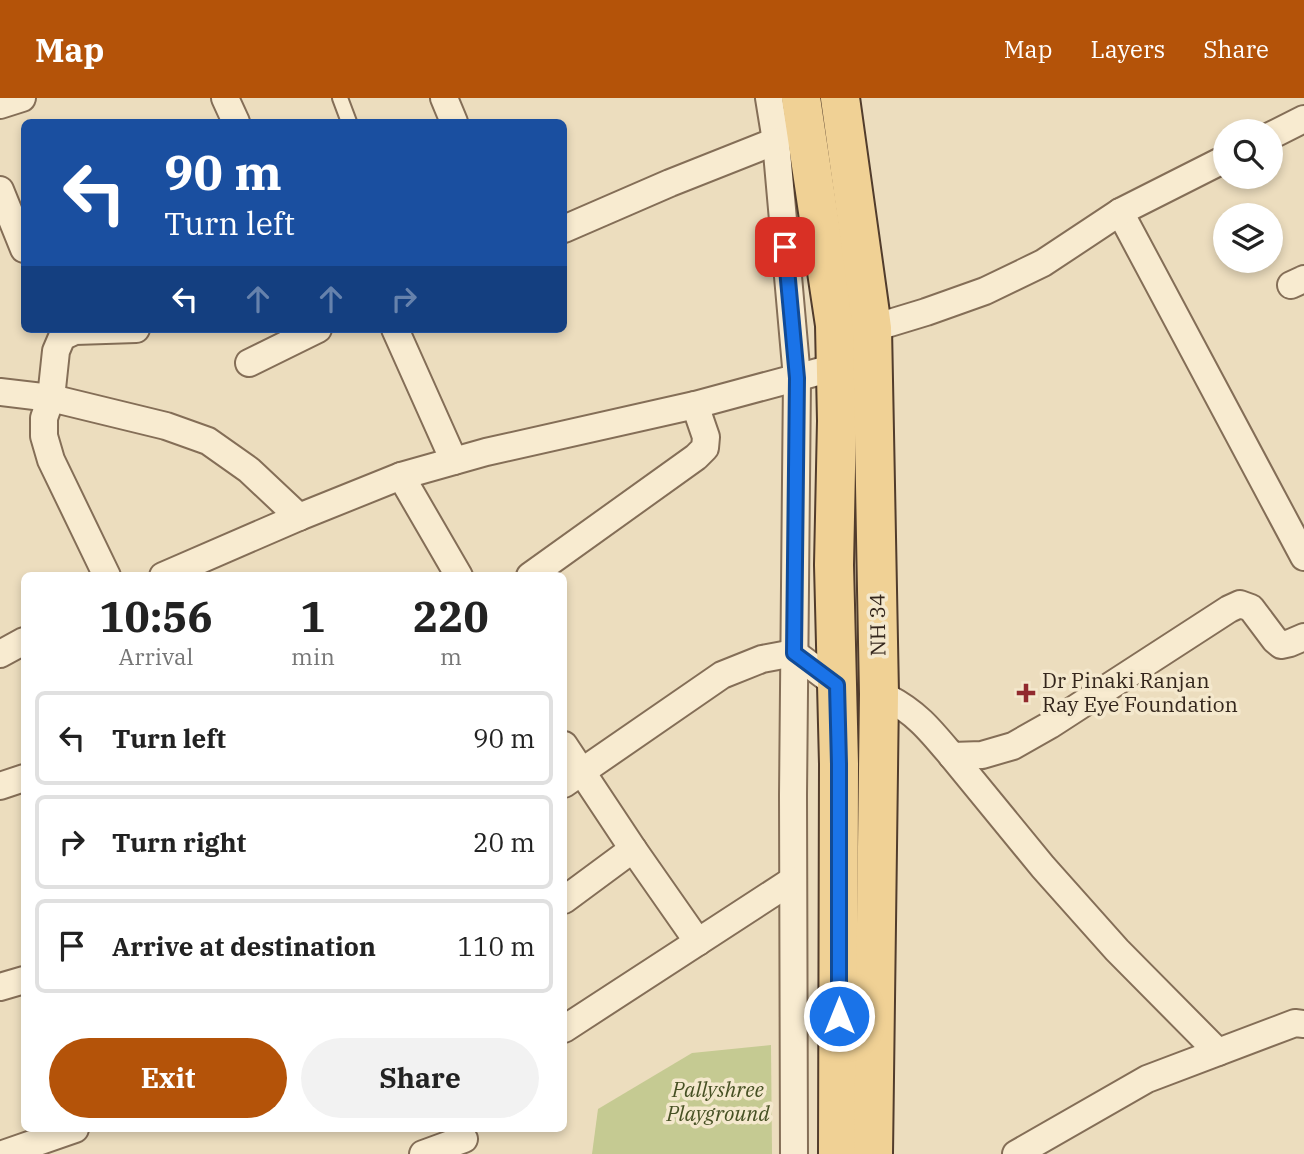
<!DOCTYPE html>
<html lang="en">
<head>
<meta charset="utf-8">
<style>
  :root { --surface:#fff; --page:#f2f2f2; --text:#222; --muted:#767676; --line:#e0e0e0; --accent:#b45309 }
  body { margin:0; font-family:"IBM Plex Serif",serif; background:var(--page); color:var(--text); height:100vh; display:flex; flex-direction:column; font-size:26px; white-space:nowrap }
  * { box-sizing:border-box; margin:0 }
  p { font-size:23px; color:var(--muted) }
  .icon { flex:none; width:38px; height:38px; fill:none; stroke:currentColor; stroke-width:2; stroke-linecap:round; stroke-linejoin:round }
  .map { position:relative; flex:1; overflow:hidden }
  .panel { position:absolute; left:21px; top:474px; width:546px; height:560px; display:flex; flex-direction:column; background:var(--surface); border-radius:10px; box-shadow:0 4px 10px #0003 }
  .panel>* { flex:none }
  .top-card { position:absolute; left:21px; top:21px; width:546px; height:214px; border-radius:10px; box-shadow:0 4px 10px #0003; background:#1a4fa0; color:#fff; overflow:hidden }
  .buttons { position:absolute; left:1213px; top:21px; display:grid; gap:14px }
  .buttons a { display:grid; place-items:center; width:70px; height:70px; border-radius:50%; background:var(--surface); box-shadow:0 4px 10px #0003; font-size:35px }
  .pin { position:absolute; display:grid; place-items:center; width:60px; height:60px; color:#fff; margin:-30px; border-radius:14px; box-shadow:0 4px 10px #0006 }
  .me { position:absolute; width:77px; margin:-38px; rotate:0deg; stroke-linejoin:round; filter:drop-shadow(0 0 5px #0008) }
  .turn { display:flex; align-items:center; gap:24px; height:147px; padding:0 28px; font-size:32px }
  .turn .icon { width:91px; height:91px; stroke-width:2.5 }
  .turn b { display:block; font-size:49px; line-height:60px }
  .lanes { display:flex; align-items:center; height:66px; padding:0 28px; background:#0003; justify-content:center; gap:35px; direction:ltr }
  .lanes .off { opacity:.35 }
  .eta { display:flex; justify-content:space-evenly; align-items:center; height:119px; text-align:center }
  .eta b { font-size:42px; font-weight:800; line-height:49px }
  .primary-button { display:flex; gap:14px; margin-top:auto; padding:14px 28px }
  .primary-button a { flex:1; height:80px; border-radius:42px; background:var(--accent); color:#fff; font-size:28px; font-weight:800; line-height:80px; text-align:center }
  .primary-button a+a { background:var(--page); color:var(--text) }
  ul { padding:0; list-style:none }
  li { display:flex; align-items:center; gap:21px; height:94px; margin:0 14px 10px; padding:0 14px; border:4px solid var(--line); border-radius:10px }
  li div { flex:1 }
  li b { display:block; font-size:26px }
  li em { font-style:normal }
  header { display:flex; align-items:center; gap:42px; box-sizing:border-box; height:98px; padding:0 35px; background:var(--accent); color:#fff }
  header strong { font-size:33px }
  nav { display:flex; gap:38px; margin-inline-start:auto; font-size:24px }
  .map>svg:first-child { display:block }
</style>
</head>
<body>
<header>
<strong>Map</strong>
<nav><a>Map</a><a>Layers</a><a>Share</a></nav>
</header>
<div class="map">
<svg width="1304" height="1056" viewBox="0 0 1304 1056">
  <rect width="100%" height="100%" fill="#ecddbe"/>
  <polygon fill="#c5ca92" points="771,947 772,1056 592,1056 598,1011 692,955"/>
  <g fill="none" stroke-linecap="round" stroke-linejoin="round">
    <defs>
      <polyline id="lane" points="340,0 349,24"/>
      <g id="street">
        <polyline points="225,0 236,24"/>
        <polyline points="444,0 454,24"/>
        <polyline points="769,0 776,43 797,280 793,697 794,1056"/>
        <polyline points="0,7 22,0"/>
        <polyline points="1270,38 1304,21"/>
        <polyline points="0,92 24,151"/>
        <polyline points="1120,114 1304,459"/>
        <polyline points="564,131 670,85 776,43"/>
        <polyline points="1291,187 1304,181"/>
        <polyline points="880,228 926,214 985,193 1043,165 1120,114 1225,61"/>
        <polyline points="395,231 454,363"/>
        <polyline points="249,265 318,231"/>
        <polyline points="0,294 51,300 166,328 208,343 249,372 299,419"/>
        <polyline points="401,378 459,478"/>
        <polyline points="107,478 51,362 44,338 44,320 51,300 56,253 62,239 75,233 136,231"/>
        <polyline points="163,478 299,419 401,378 486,354 695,307 836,269"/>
        <polyline points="530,478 696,359 705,350 706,339 695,307"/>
        <polyline points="0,556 24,543"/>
        <path d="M888,600c29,15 43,33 64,58l30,-1 31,-9 37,-21 179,-116 11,-5 11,4 24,32 6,5 9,-2 14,-6"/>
        <polyline points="564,647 633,751 698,844"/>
        <polyline points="952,658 1043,769 1117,852 1218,954"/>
        <polyline points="564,686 722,577 762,561 794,555 837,587"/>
        <polyline points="0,688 24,680"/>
        <polyline points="564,802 633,751"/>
        <polyline points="0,889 24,882"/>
        <polyline points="564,931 793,782"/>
        <polyline points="3,1056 75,1031"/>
        <polyline points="423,1056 464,1041"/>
        <polyline points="1016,1056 1147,981 1295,925 1304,926"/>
      </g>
      <g id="primary">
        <polyline points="801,0 835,227 837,323 834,467 839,666 838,1056"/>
        <polyline points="840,0 872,230 879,596 873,1056"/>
      </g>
    </defs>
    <use href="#lane" stroke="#846e57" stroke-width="18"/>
    <use href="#street" stroke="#846e57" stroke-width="30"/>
    <use href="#primary" stroke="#513c2c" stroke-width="42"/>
    <use href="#lane" stroke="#f8ebd0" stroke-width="14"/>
    <use href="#street" stroke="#f8ebd0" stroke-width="26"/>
    <use href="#primary" stroke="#f0d195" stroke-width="38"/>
  </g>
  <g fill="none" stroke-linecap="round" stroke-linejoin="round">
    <defs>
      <polyline id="route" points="785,149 797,280 794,555 837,587 839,666 839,918"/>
    </defs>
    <use href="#route" stroke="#114b97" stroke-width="18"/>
    <use href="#route" stroke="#1a73e8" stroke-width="12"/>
  </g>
  <path fill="#91292d" stroke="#f4e8cd" stroke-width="2.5" d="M1022.5 584.5h7v7h7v7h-7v7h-7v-7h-7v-7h7z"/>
  <g text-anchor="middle" stroke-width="7" stroke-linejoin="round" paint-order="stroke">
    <g font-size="21" fill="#34261c" stroke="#f4e8cd">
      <text transform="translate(878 527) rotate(-91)" y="7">NH 34</text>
    </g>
    <g font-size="21" fill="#34261c" stroke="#f4e8cd" text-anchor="start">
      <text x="1042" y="590">Dr Pinaki Ranjan<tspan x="1042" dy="24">Ray Eye Foundation</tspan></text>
    </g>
    <g font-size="21" font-style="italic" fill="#465023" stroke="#f4e8cd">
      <text x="718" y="999">Pallyshree<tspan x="718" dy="24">Playground</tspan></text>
    </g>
  </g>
</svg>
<div class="buttons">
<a><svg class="icon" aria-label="search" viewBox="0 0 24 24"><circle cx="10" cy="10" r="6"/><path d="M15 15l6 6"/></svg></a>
<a><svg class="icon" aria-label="layers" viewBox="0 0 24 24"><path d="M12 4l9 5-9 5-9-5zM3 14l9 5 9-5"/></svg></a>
</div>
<div class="pin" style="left:785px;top:149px;background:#d93025"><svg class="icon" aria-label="arrive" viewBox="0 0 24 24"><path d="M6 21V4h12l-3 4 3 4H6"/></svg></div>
<svg class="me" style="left:839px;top:918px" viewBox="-20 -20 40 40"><circle r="17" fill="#1a73e8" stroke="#fff" stroke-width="3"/><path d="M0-11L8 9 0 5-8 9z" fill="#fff"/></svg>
<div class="top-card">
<div class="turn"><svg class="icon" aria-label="left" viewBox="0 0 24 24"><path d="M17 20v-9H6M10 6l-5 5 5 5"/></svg><div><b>90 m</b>Turn left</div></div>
<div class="lanes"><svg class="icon" aria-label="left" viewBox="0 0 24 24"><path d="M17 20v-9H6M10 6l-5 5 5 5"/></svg><svg class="icon off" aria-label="ahead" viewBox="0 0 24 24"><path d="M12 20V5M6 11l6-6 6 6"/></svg><svg class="icon off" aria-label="ahead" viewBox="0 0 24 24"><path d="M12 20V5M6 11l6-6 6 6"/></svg><svg class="icon off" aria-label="right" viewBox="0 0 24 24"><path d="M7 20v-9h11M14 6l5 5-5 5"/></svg></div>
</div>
<section class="panel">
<div class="eta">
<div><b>10:56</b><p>Arrival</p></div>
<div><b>1</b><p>min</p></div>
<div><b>220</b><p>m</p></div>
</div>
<ul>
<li><svg class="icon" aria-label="left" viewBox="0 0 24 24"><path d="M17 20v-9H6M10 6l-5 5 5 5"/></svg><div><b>Turn left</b></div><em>90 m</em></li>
<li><svg class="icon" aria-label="right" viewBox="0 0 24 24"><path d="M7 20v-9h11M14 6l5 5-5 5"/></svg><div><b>Turn right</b></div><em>20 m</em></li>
<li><svg class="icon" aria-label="arrive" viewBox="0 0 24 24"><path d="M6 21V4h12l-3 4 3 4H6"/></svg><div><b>Arrive at destination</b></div><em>110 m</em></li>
</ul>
<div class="primary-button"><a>Exit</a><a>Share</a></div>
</section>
</div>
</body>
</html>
